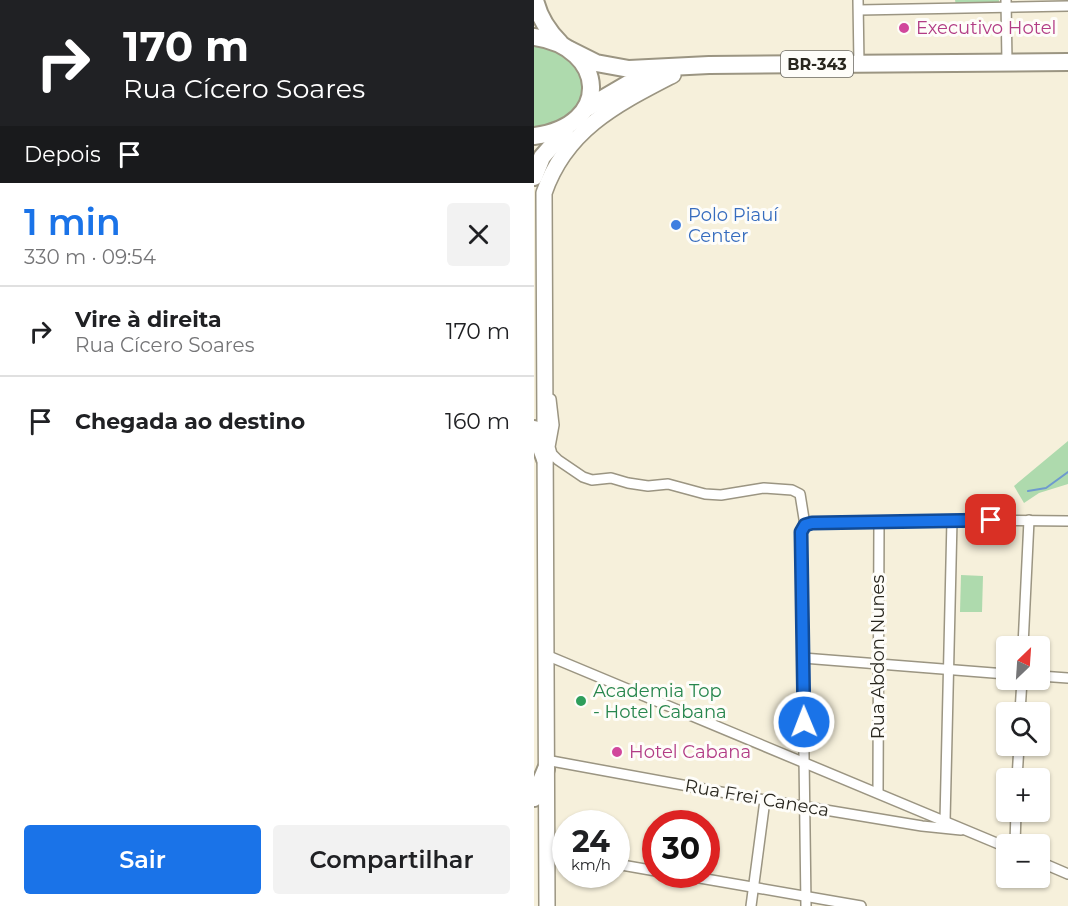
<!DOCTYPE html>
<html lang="pt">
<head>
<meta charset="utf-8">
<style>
  :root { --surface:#fff; --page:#f2f2f2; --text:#202124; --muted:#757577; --line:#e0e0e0; --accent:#1a73e8 }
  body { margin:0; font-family:Montserrat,sans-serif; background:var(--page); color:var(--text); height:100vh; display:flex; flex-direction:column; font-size:22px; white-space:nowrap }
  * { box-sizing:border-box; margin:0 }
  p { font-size:20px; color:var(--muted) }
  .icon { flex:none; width:33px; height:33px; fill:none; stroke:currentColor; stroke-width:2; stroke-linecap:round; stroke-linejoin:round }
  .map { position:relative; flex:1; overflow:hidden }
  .panel { display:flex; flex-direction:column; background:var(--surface); width:534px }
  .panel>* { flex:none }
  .banner { background:#202124; color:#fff; overflow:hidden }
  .needle { width:39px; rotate:25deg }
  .tools { position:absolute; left:462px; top:636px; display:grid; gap:12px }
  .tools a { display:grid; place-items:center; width:54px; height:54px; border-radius:6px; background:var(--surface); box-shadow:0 2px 4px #0004; font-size:30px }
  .speed { position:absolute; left:18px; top:810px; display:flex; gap:12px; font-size:30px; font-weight:700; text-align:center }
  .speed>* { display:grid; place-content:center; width:78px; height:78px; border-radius:50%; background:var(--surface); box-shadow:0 2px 4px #0004; line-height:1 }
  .speed small { font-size:15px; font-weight:400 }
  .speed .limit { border:9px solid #d22; background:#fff; color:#111 }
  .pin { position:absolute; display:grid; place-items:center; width:51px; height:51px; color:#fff; margin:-26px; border-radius:12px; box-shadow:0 3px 9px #0006 }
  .me { position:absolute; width:66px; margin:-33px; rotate:359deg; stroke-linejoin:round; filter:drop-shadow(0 0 4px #0008) }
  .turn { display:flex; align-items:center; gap:21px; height:126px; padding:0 24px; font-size:27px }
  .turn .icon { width:78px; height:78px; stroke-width:2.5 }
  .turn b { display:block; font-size:42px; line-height:51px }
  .then { display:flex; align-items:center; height:57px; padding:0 24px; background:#0003; gap:12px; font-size:22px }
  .round { display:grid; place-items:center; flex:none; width:63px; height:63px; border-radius:6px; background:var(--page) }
  .head { display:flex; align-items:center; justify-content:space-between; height:102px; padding:0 24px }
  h1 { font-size:36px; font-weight:600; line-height:45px; color:var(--accent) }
  .button { display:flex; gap:12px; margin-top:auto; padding:12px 24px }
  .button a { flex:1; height:69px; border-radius:6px; background:var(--accent); color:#fff; font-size:24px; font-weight:600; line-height:69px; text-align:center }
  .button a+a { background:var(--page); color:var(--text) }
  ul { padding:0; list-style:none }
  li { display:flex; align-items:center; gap:18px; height:90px; padding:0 24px; border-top:2px solid var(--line) }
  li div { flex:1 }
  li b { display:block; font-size:22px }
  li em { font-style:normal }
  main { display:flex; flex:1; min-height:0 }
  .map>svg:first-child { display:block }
</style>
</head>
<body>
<main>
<section class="panel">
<div class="banner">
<div class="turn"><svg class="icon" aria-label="right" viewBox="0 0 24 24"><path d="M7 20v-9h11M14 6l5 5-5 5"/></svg><div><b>170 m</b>Rua Cícero Soares</div></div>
<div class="then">Depois<svg class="icon" aria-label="arrive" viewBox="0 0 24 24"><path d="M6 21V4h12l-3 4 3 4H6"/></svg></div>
</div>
<div class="head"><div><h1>1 min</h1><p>330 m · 09:54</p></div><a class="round"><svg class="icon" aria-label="close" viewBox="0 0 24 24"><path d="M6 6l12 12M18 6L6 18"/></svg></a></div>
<ul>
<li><svg class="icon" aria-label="right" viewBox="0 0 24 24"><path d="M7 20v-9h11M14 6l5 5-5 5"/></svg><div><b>Vire à direita</b><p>Rua Cícero Soares</p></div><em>170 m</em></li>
<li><svg class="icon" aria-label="arrive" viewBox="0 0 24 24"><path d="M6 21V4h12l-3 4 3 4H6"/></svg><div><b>Chegada ao destino</b></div><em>160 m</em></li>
</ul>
<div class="button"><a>Sair</a><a>Compartilhar</a></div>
</section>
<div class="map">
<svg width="534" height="906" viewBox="0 0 534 906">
  <rect width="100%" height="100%" fill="#f6f0db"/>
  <g fill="#aedaad">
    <polygon points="421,0 465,0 465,6 422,6"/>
    <path d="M0,43c27,7 54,21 47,53 -2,9 -7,18 -15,23 -9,6 -22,8 -32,11z"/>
    <polygon points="534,441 534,484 505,493 490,503 480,486"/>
    <polygon points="427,575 449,576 448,612 426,612"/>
  </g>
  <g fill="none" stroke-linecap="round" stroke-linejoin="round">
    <polyline stroke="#6e9ace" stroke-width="2" points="494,491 512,488 534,472"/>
    <defs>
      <g id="street">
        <polyline points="324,0 325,64"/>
        <polyline points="472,0 473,62"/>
        <polyline points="325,10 534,6"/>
        <polyline points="17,399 20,425 16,447 18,454 24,460 49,477 58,480 77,478 94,483 114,486 134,484 171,494 187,495 230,488 258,490 266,494 271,525"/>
        <polyline points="271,525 267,532 272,906"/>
        <polyline points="271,525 278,523 418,520 534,521"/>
        <polyline points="489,646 495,520"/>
        <polyline points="12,655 472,847"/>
        <polyline points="269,658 472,674"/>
        <polyline points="506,676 534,678"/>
        <polyline points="486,712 488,680"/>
        <polyline points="12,760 231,800 388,826 427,830"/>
        <polyline points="483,778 485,746"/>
        <polyline points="344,792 345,521"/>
        <polyline points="411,821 418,520"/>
        <polyline points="481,844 482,812"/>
        <polyline points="12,851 32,854"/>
        <polyline points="506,862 534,874"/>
        <polyline points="82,864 122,871"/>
        <polyline points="143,874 327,906"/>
        <polyline points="217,906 231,800"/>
      </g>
      <path id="primary" d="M13,906l-3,-713c22,-64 73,-89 129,-118"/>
      <g id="highway">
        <path d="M1,0c4,17 13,31 25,43"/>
        <path d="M0,37c73,10 79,89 0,99"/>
        <polyline points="36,50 62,63 95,69 175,65 534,62"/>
        <polyline points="53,108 94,84 128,75"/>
        <polyline points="0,177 8,157 31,131"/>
        <polyline points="0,429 11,459"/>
        <polyline points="0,798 12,769"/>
      </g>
    </defs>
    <use href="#street" stroke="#9b9582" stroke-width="12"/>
    <use href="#primary" stroke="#9b9582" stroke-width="18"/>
    <use href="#highway" stroke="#9b9582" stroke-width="20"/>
    <use href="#street" stroke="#fff" stroke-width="9"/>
    <use href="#primary" stroke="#fff" stroke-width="15"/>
    <use href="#highway" stroke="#fff" stroke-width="16"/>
  </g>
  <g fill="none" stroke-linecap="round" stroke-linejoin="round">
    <defs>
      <polyline id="route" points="270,722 267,532 271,525 278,523 457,520"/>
    </defs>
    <use href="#route" stroke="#114b97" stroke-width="15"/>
    <use href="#route" stroke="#1a73e8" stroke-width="10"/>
  </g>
  <g fill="#d1479c" stroke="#fefdf9" stroke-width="2">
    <circle cx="370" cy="28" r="6"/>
    <circle cx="83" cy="752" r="6"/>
  </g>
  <circle fill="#3f7fe0" stroke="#fefdf9" stroke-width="2" cx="142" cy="225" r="6"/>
  <circle fill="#2e9e5b" stroke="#fefdf9" stroke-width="2" cx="47" cy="701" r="6"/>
  <g text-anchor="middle" stroke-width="6" stroke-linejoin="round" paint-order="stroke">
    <rect fill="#fefdf9" stroke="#696760" stroke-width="1.5" x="247" y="51" width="72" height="26" rx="4.5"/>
    <g font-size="16" font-weight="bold" fill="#29271f">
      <text x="283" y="70">BR-343</text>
    </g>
    <g font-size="18" fill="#b23c85" stroke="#fefdf9" text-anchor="start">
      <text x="382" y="34">Executivo Hotel</text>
      <text x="95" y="758">Hotel Cabana</text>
    </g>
    <g font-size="18" fill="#366cbe" stroke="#fefdf9" text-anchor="start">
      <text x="154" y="221">Polo Piauí<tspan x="154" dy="21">Center</tspan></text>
    </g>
    <g font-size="18" fill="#29271f" stroke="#fefdf9">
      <text transform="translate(344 657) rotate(-90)" y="6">Rua Abdon Nunes</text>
      <text transform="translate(223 798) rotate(10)" y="6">Rua Frei Caneca</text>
    </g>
    <g font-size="18" fill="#27864d" stroke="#fefdf9" text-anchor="start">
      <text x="59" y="697">Academia Top<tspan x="59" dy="21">- Hotel Cabana</tspan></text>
    </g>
  </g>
</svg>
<div class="tools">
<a><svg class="needle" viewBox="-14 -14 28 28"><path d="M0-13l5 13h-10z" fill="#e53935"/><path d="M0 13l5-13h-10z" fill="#757577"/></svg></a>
<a><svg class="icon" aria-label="search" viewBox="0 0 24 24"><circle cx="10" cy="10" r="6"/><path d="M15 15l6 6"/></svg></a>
<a>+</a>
<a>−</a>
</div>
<div class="speed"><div>24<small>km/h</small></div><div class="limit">30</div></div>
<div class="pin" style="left:457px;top:520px;background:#d93025"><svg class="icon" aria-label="arrive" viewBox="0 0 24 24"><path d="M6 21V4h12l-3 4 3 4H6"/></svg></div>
<svg class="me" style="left:270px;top:722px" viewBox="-20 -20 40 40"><circle r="17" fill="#1a73e8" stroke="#fff" stroke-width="3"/><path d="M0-11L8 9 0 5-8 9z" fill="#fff"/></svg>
</div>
</main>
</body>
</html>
